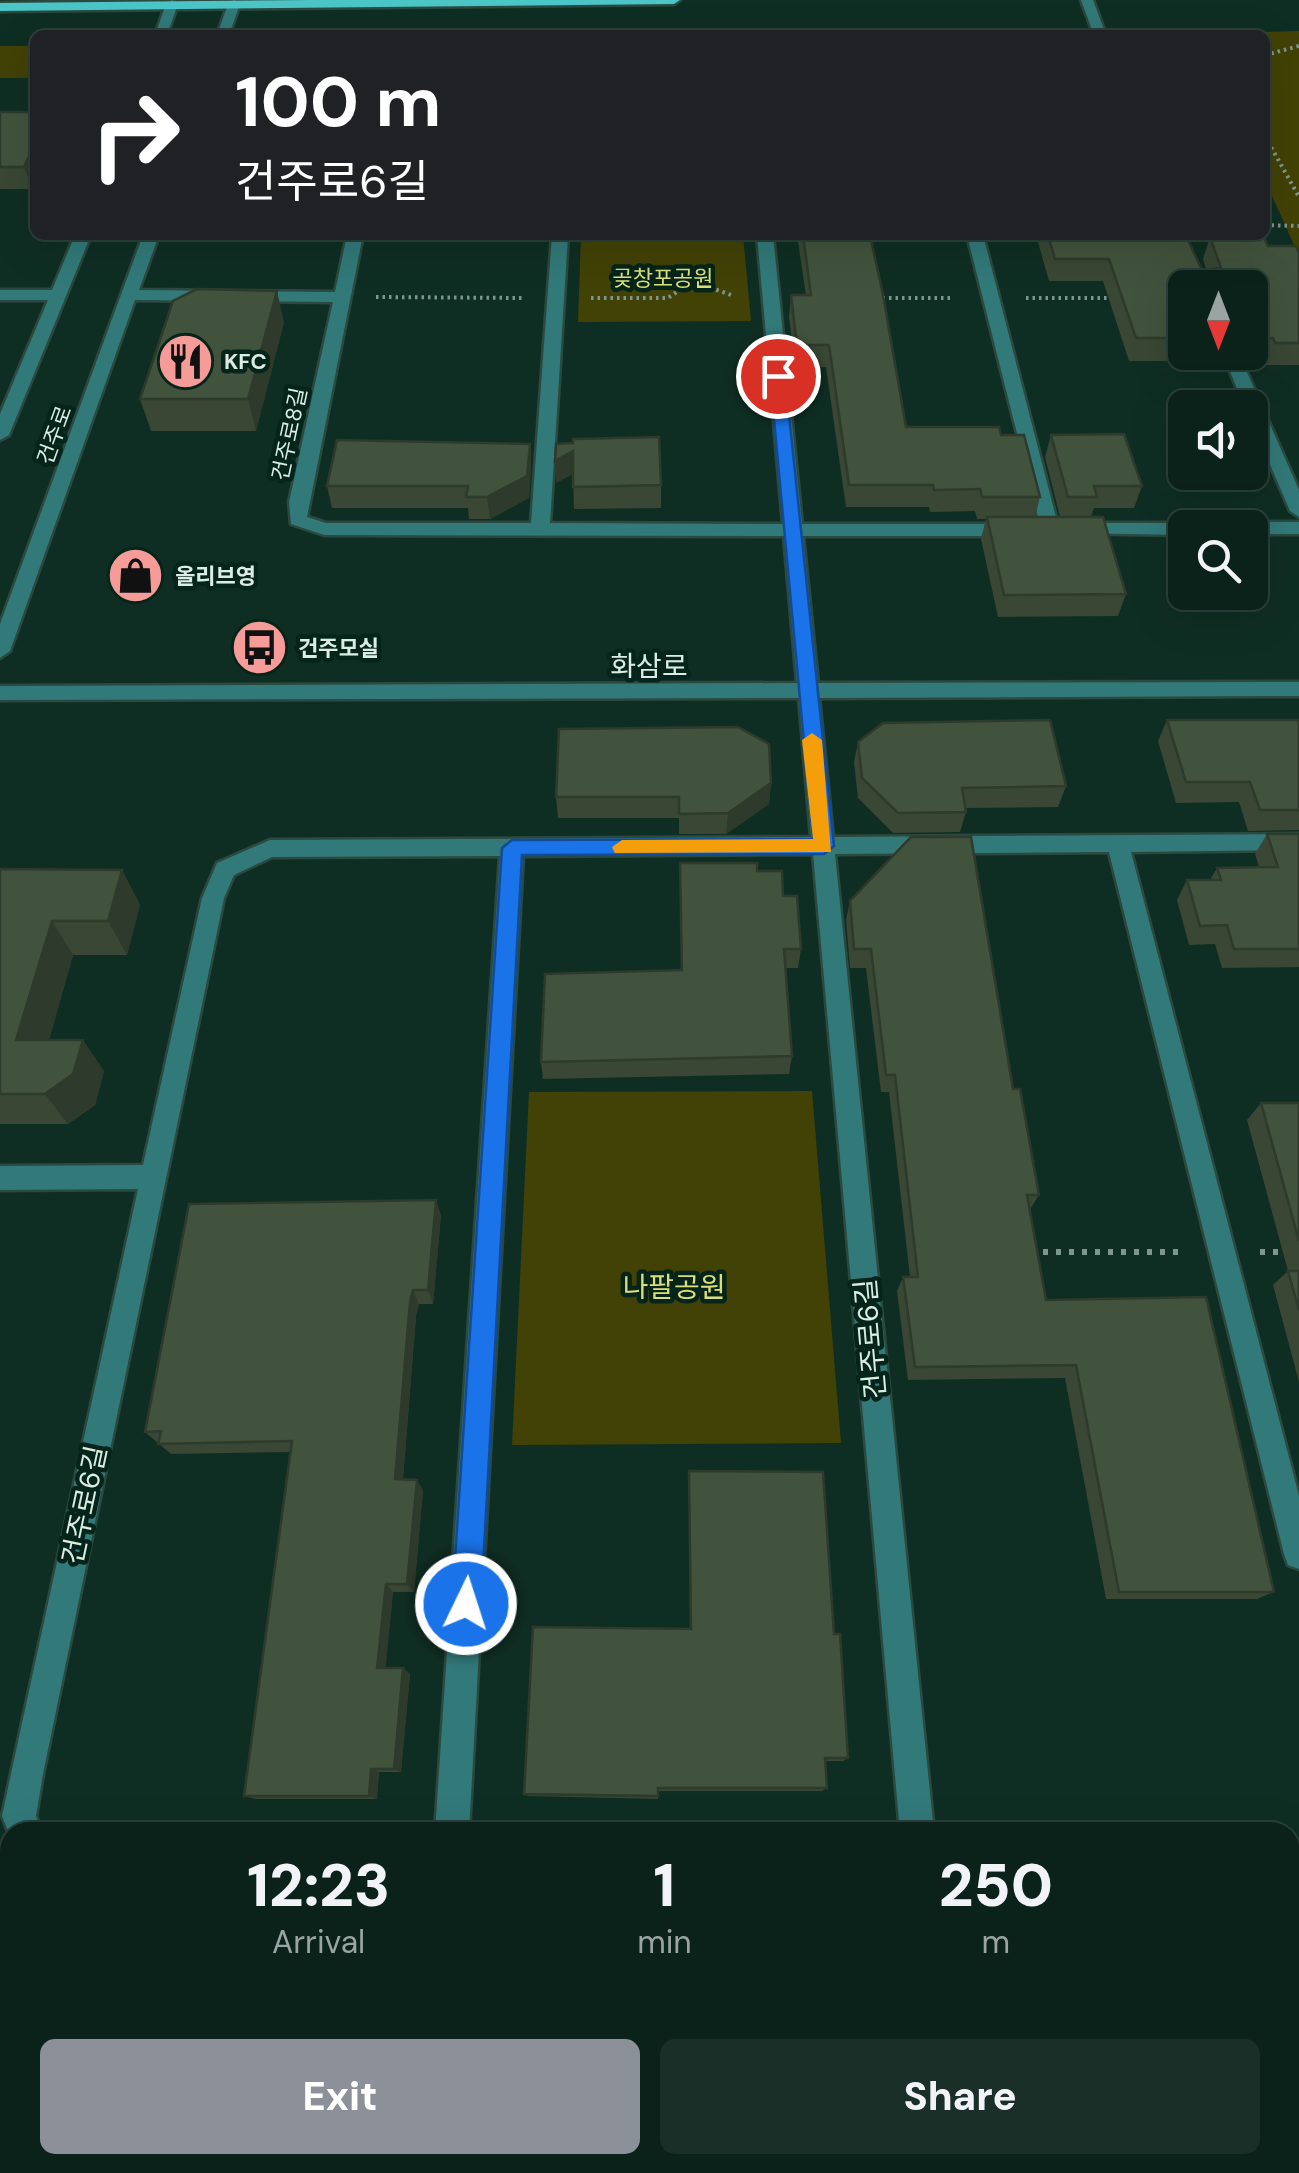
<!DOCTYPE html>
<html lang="en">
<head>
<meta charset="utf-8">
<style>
  :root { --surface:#0b221a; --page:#192f27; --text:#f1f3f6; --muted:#9aa4a2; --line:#2b3f39; --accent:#8c9099 }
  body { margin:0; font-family:"DM Sans","Noto Sans KR",sans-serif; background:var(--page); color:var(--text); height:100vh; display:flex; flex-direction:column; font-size:38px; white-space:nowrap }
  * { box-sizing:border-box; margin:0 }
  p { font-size:32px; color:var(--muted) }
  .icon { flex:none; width:55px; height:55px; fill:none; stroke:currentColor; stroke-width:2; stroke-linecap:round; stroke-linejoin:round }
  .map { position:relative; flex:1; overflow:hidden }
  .sheet { position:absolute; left:0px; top:1822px; width:1300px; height:352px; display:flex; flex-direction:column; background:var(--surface); border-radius:30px 30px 0 0; box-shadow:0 10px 40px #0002,0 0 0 2px var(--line) }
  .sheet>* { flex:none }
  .guide { position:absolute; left:30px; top:30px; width:1240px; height:210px; border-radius:15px; box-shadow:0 10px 40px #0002,0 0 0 2px var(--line); background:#202124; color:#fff; overflow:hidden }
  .needle { width:65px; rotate:180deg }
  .buttons { position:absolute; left:1168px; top:270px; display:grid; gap:20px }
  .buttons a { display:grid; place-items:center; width:100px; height:100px; border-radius:15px; background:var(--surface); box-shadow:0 10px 40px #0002,0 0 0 2px var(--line); font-size:50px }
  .pin { position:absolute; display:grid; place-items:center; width:85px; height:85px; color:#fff; margin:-42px; border:5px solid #fff; border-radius:50%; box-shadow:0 2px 10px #0007 }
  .me { position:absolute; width:110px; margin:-55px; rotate:4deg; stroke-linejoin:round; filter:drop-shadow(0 0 8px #0008) }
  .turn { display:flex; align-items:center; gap:35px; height:210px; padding:0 40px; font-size:45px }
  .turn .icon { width:130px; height:130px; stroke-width:2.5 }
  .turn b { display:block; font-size:70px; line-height:85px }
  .eta { display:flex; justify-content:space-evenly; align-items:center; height:170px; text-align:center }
  .eta b { font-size:60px; font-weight:800; line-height:70px }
  .button { display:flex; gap:20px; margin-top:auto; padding:20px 40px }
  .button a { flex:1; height:115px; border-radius:15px; background:var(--accent); color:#fff; font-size:40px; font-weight:800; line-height:115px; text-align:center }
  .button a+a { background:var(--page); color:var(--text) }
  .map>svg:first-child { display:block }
</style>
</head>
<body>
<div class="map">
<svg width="1299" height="2173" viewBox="0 0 1299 2173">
  <rect width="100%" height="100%" fill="#0f2e23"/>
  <g fill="#424206">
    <polygon points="1299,31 1299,256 1265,180 1265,35 1136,35"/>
    <rect x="0" y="46" width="35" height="32"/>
    <polygon points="581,235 743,235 751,321 578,322"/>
    <polygon points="812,1091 841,1443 512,1445 529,1092"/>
    <rect x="0" y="1937" width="10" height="206"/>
    <polygon points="1290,1964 1299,1964 1299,2173 557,2173 549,2165 1290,2165"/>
  </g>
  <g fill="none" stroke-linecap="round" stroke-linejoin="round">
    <defs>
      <g id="minor">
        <polygon points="172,0 178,4 167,35 155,35 166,4"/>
        <polygon points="234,0 240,4 229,35 217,35 228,4"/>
        <polygon points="1081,0 1093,0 1106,35 1094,35"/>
        <polygon points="75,235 91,235 9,435 0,440 0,414 48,300 0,300 0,290 52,290"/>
        <polygon points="143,235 159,235 139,290 335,292 347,235 363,235 307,517 326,523 531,523 552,235 568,235 550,523 783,524 757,235 773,235 802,524 1015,524 1024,530 1015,536 803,536 818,683 1299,682 1299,696 819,698 833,837 1299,834 1299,850 1131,852 1299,1496 1299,1569 1288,1565 1284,1554 1109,852 835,854 934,1832 900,1832 813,854 523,856 469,1832 435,1832 500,856 272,857 234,875 224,898 43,1774 36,1816 42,1832 10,1832 10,1836 2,1816 11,1774 138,1189 0,1190 0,1166 143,1165 202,898 217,863 270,840 811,837 799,698 0,700 0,686 797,683 784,536 324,535 291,524 289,502 333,302 135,300 10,651 0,658 0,624"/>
        <polygon points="967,235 983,235 1059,529 1057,533 1050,535 1041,529"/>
        <polygon points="1222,352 1238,352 1299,490 1299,517 1290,511 1250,418 1250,408 1245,408"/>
        <polygon points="1250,522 1299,522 1299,534 1250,534 1250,528 1241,528"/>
        <polygon points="1075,523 1185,523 1193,528 1185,528 1185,535 1068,533 1068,525"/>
        <rect x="1290" y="1850" width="9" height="34"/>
        <polygon points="420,2165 458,2165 457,2173 419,2173"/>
      </g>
      <polygon id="major" points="311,0 680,0 674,4 0,11 0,3"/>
    </defs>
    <use href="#minor" stroke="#2b493e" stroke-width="5"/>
    <use href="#major" stroke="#2b493e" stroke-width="5"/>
    <g stroke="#7e968d" stroke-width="4" stroke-dasharray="2.5 4" stroke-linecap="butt">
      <polyline points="1164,32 1168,35"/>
      <polyline points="1265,55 1299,46"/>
      <polyline points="1265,136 1299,197"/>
      <polyline points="1265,225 1299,226"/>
      <polyline points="376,297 523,298"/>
      <polyline points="591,298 668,298 684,287 700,284 734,296"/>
      <polyline points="876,298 954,298"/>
      <polyline points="1026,298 1114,298"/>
    </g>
    <g stroke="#7e968d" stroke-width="6" stroke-dasharray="5 8" stroke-linecap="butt">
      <polyline points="1030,1252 1183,1252"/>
      <polyline points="1260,1252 1299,1252"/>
    </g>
    <polyline stroke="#7e968d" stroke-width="9" stroke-dasharray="6 10" stroke-linecap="butt" points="1290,2060 1299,2060"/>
    <use href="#minor" fill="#327979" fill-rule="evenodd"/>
    <use href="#major" fill="#4cc5c6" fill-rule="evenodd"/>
  </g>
  <g fill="#394734">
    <polygon points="0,112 35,112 32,189 0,189"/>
    <polygon points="797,235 870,235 906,427 1001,435 1040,497 1035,517 1060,517 1045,457 1051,435 1142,486 1134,508 1094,508 1091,517 1126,594 1118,616 998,617 981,539 986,519 977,519 975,511 930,512 929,507 846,507 826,367 795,367 789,317 791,295 806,295"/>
    <polygon points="1036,235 1126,235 1202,270 1206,269 1203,259 1210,237 1299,253 1299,365 1266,365 1264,361 1246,361 1241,352 1250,352 1250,288 1185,288 1185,352 1225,352 1222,361 1129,361 1103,281 1049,281"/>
    <polygon points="284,322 256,431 151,431 140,399"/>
    <polygon points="530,444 531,466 529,498 490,519 469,519 468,508 332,508 327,486"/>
    <polygon points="555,461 661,485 661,508 574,509 573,474 556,483"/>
    <polygon points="1167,720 1299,720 1299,830 1248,831 1239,802 1176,803 1158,741"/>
    <polygon points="858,742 1066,786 1058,807 966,808 966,812 960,832 893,833 858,798 854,762"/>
    <polygon points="771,783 769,804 726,834 679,834 679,818 558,818 556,797"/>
    <polygon points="1267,834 1299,834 1299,967 1222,968 1215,944 1189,945 1177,900 1187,880 1210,880 1217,868 1259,867 1255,854"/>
    <polygon points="680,863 757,871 783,896 801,949 798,968 785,968 792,1056 789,1074 543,1079 541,1062 681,970"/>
    <polygon points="0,869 122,870 140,905 127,955 73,955 49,1040 104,1071 95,1105 68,1124 0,1124"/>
    <polygon points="850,901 1013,1089 1039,1195 1029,1211 1046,1300 1274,1592 1257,1599 1106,1599 1065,1378 908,1380 897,1291 903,1277 910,1277 889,1092 881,1092 866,968 850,968 846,920"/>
    <polygon points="1261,1103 1299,1103 1299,1382 1273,1285 1288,1271 1247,1120"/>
    <polygon points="441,1215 433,1304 419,1304 416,1316 403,1479 423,1490 414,1592 393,1592 385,1668 403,1668 410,1674 401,1772 379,1772 377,1799 256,1799 244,1796 291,1452 171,1454 145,1432"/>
    <polygon points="689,1471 834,1634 848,1758 843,1761 825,1761 827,1788 822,1791 658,1791 658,1799 528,1796 524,1794 690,1628"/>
  </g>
  <g fill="#2e3a2b">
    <polygon points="35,143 35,181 32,189 24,167"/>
    <polygon points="277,291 284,322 256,431 248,399"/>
    <polygon points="530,444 531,466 529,498 490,519 487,497"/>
    <polygon points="573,451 574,473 556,483 555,461"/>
    <polygon points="771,783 769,804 726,834 728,813"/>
    <polygon points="122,870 140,905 127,955 108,921"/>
    <polygon points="52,921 73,955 40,1072 16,1040"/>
    <polygon points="83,1040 104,1071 95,1105 68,1124 45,1094"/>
    <polygon points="436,1200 441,1215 433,1304 428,1290"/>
    <polygon points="413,1290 419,1304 416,1316 402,1489 395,1479 410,1302"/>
    <polygon points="417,1480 423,1490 414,1592 407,1584"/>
    <polygon points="386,1584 393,1592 385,1674 377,1668"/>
    <polygon points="403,1668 410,1674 401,1772 394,1769"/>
    <polygon points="371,1769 379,1772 377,1799 369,1796"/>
  </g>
  <g fill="#42533d" stroke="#2e3a2b" stroke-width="2.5">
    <polygon points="0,112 35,112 35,143 24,167 0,167"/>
    <polygon points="803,235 870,235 883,295 906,427 999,427 1001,435 1024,435 1040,497 982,497 980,489 934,490 933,485 849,485 829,345 797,345 791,295 811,295"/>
    <polygon points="1048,235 1186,236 1202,270 1221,268 1210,237 1264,238 1268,246 1296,246 1299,253 1299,343 1275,343 1273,338 1255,338 1250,331 1250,288 1185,288 1185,338 1136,338 1109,259 1055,259"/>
    <polygon points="197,289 277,291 248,399 140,399 173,301"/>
    <polygon points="1124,434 1142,486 1094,486 1097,497 1068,497 1051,435"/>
    <polygon points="659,437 661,485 573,487 573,451 555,461 556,444 573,443 573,439"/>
    <polygon points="337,440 530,444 527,476 487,497 466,497 468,486 327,486"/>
    <polygon points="987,517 1103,517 1126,594 1004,595"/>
    <polygon points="1050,720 1066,786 962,788 966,812 898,813 862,778 858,742 883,723"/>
    <polygon points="1167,720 1299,720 1299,810 1260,810 1250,782 1186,782"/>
    <polygon points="738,727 769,744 771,783 728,813 679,814 679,797 556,797 559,729"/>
    <polygon points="1267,834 1299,834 1299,949 1234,949 1227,925 1200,926 1187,880 1221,880 1217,868 1278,867"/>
    <polygon points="911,837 971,837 1013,1089 1020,1089 1039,1195 1027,1195 1046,1300 1206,1297 1274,1592 1119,1592 1076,1365 915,1367 903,1277 918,1277 895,1075 886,1075 871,949 854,949 850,901"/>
    <polygon points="680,863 757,863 757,871 782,871 783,896 797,896 801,949 784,949 792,1056 541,1062 545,974 682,970"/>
    <polygon points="0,869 122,870 108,921 52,921 16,1040 83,1040 73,1074 45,1094 0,1094"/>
    <polygon points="1261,1103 1299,1103 1299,1241"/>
    <polygon points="436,1200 428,1290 413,1290 410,1302 395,1479 417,1480 407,1584 386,1584 377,1668 403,1668 394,1769 371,1769 369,1796 244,1796 292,1441 158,1444 161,1431 145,1432 189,1204"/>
    <polygon points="1288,1271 1299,1271 1299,1310"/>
    <polygon points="689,1471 823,1472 834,1634 840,1634 848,1758 825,1758 827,1788 658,1788 658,1796 524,1794 533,1627 691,1629"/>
  </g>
  <polygon fill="#1a73e8" stroke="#114b97" stroke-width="2.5" points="778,371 785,376 834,846 824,854 522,855 481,1604 476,1614 466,1619 457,1614 452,1604 502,848 512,840 813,839 770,376"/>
  <polygon fill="#f59e0b" points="812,733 822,740 831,852 615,853 612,847 622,840 813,839 802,740"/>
  <defs>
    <symbol id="restaurant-disc" viewBox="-11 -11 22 22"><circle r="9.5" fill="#f59b98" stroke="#05241a"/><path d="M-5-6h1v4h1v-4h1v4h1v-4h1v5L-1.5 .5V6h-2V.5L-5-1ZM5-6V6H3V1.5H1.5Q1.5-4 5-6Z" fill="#111"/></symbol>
    <symbol id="shop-disc" viewBox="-11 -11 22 22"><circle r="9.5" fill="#f59b98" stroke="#05241a"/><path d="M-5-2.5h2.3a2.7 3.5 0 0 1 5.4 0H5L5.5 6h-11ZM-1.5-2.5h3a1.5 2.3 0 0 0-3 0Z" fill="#111"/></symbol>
    <symbol id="bus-disc" viewBox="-11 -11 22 22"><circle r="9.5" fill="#f59b98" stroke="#05241a"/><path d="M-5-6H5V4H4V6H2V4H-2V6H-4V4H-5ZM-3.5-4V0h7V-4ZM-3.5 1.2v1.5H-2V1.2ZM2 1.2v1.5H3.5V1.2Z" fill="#111"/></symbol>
  </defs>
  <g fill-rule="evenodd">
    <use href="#restaurant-disc" x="154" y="330" width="63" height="63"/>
    <use href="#shop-disc" x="104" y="544" width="63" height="63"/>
    <use href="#bus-disc" x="228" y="616" width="63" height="63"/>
  </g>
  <g text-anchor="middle" stroke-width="9" stroke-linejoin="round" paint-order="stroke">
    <g font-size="22" fill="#ddde77" stroke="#05241a">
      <text x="663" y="286">곶창포공원</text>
    </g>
    <g font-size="22" font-weight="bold" fill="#daece4" stroke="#05241a" text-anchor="start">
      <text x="224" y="369">KFC</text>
      <text x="175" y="584">올리브영</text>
      <text x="298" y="656">건주모실</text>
    </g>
    <g font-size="22" fill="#daece4" stroke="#05241a">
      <text transform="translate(289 434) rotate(-78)" y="8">건주로8길</text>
      <text transform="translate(54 435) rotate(-70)" y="8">건주로</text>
    </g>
    <g font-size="28" fill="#daece4" stroke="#05241a">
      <text x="649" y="676">화삼로</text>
      <text transform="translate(870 1339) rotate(-95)" y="10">건주로6길</text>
      <text transform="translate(84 1505) rotate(-78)" y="10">건주로6길</text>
    </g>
    <g font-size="28" fill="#ddde77" stroke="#05241a">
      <text x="674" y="1297">나팔공원</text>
    </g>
  </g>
</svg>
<div class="buttons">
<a><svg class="needle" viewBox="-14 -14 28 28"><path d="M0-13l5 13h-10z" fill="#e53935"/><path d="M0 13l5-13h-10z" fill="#9aa4a2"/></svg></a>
<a><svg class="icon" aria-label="sound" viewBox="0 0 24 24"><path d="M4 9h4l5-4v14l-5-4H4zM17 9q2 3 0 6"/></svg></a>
<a><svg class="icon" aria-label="search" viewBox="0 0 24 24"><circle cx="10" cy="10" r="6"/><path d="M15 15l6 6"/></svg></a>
</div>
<div class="pin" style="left:778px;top:376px;background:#d93025"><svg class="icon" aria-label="arrive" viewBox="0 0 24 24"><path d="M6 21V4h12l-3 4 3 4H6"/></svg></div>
<svg class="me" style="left:466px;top:1604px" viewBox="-20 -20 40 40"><circle r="17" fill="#1a73e8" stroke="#fff" stroke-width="3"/><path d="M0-11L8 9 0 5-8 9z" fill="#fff"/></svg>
<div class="guide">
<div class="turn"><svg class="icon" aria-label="right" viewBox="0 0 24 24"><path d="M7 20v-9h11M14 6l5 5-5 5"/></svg><div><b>100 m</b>건주로6길</div></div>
</div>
<section class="sheet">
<div class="eta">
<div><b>12:23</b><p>Arrival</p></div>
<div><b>1</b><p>min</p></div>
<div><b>250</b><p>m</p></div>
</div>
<div class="button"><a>Exit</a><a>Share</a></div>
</section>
</div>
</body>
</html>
